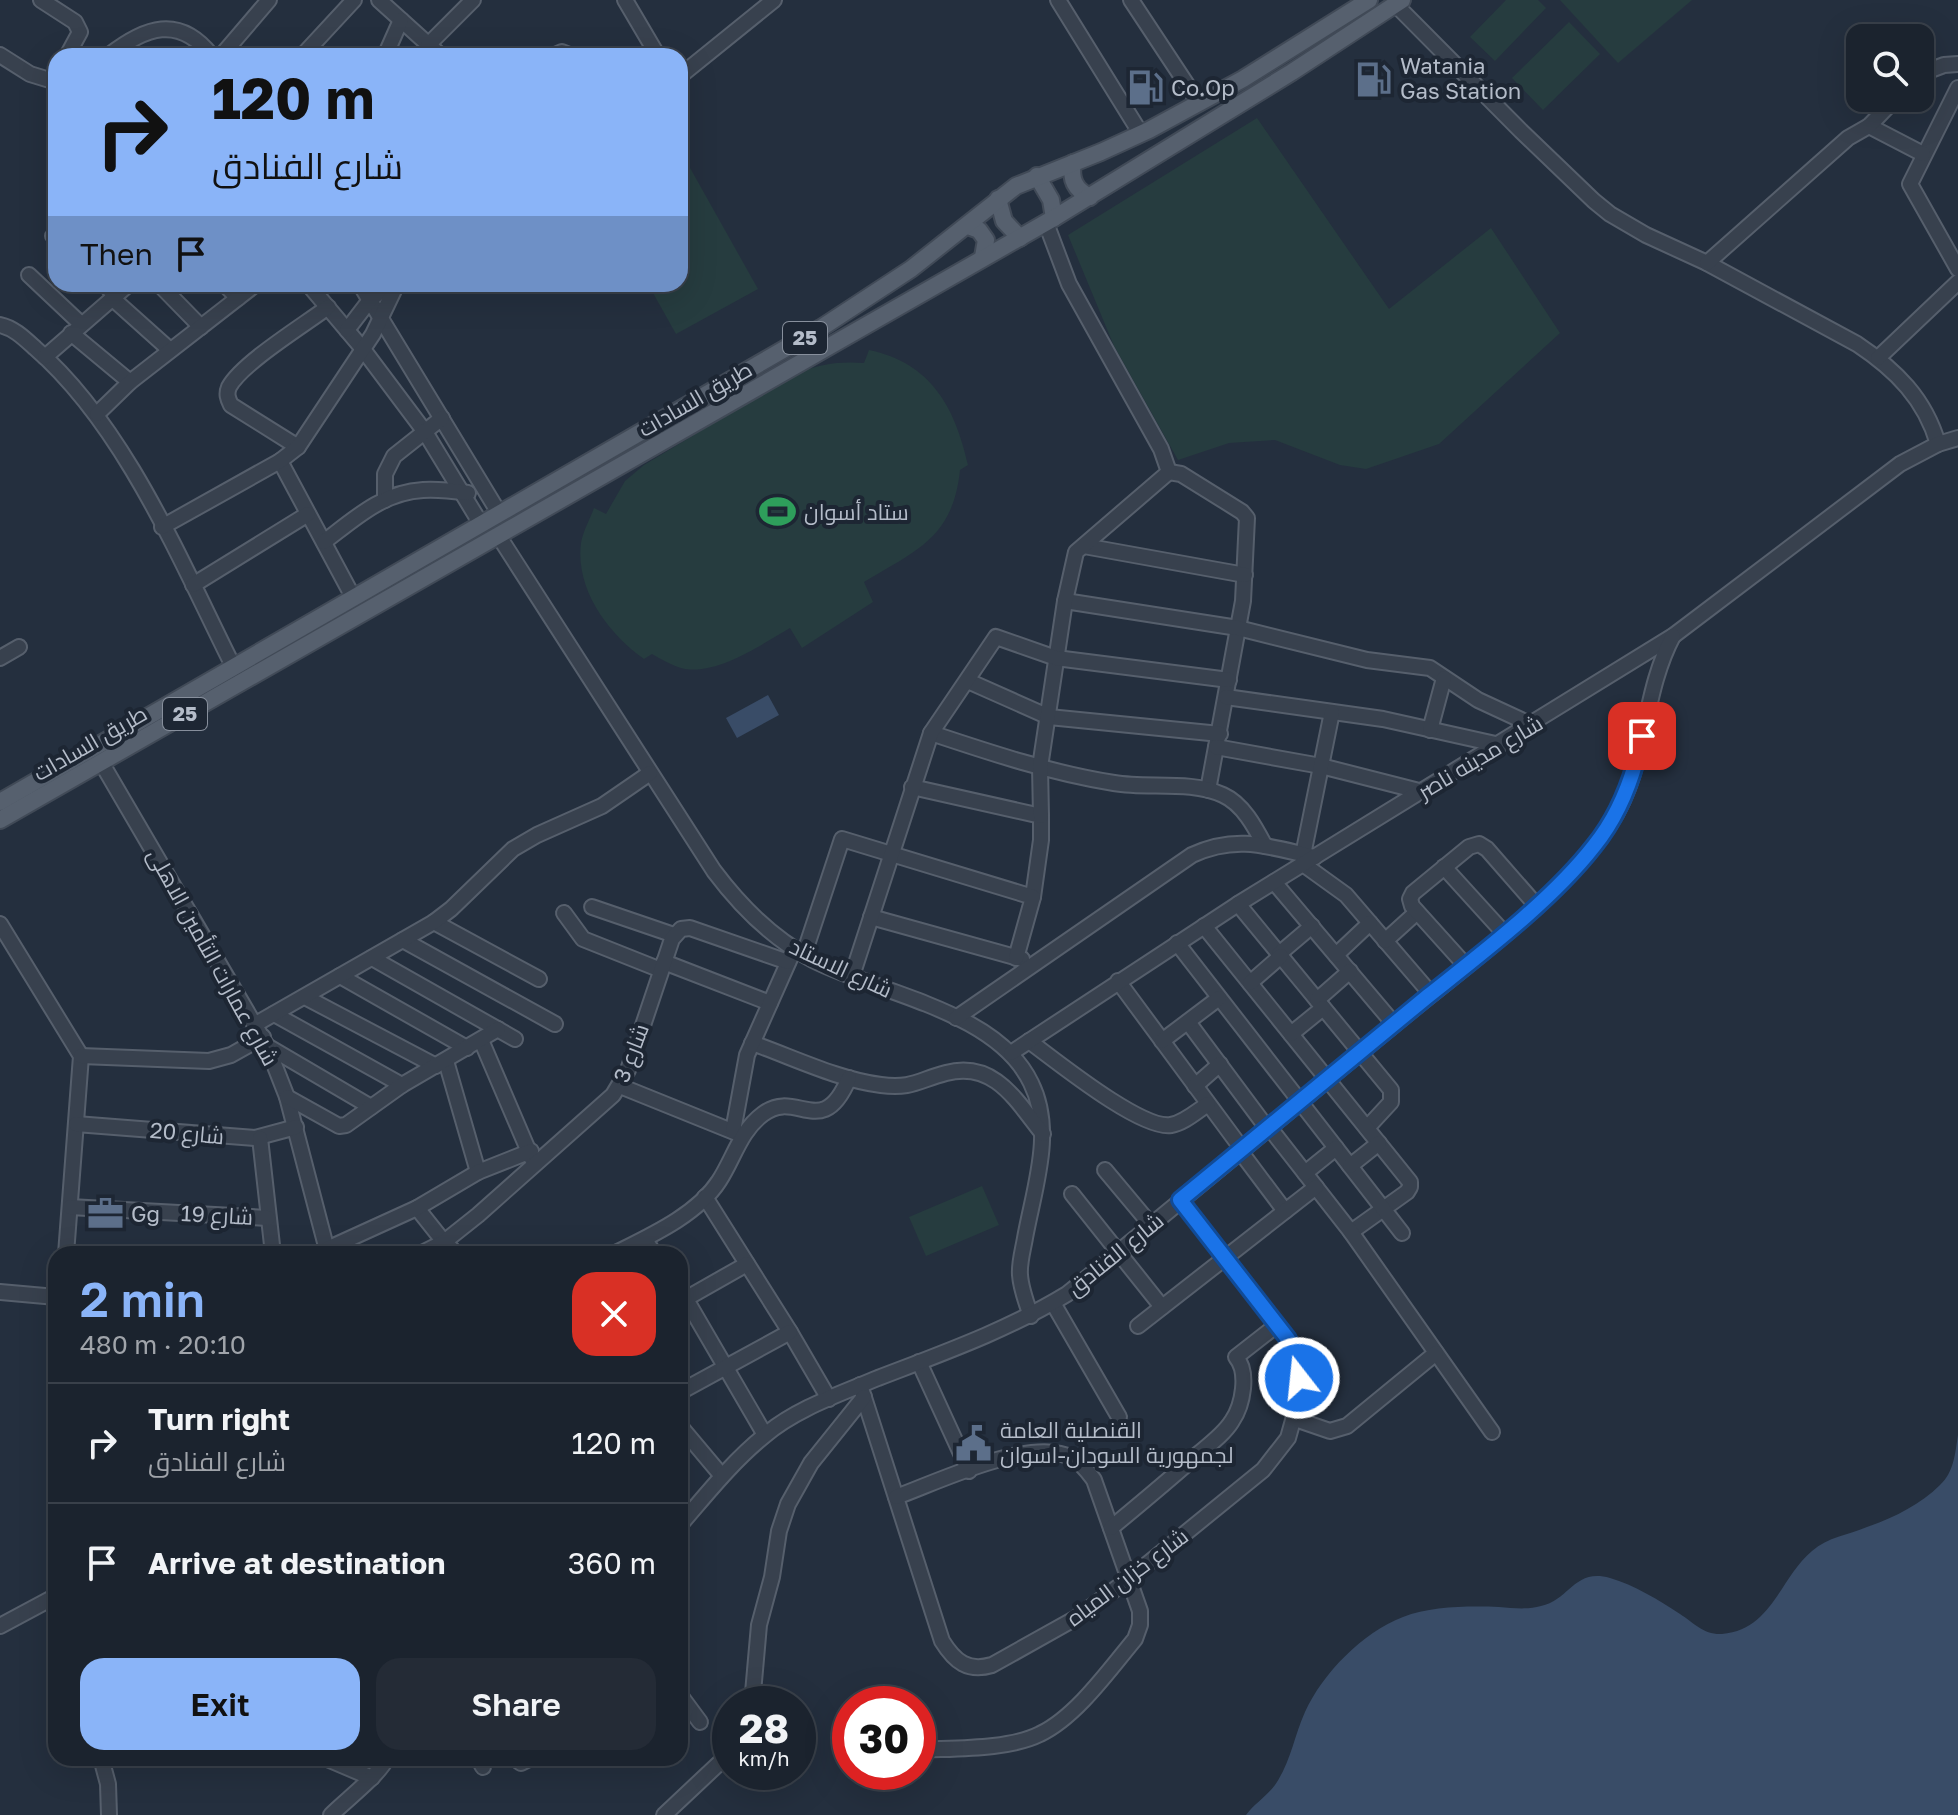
<!DOCTYPE html>
<html lang="en">
<head>
<meta charset="utf-8">
<style>
  :root { --surface:#1b232e; --page:#242b36; --text:#f1f3f6; --muted:#a0a4aa; --line:#39404a; --accent:#8ab4f8 }
  body { margin:0; font-family:"Golos Text",Cairo,sans-serif; background:var(--page); color:var(--text); height:100vh; display:flex; flex-direction:column; font-size:30px; white-space:nowrap }
  * { box-sizing:border-box; margin:0 }
  p { font-size:26px; color:var(--muted) }
  .icon { flex:none; width:44px; height:44px; fill:none; stroke:currentColor; stroke-width:2; stroke-linecap:round; stroke-linejoin:round }
  .map { position:relative; flex:1; overflow:hidden }
  .details { position:absolute; left:48px; top:1246px; width:640px; height:520px; display:flex; flex-direction:column; background:var(--surface); border-radius:24px; box-shadow:0 8px 32px #0002,0 0 0 2px var(--line) }
  .details>* { flex:none }
  .hud { position:absolute; left:48px; top:48px; width:640px; height:244px; border-radius:24px; box-shadow:0 8px 32px #0002,0 0 0 2px var(--line); background:#8ab4f8; color:#111; overflow:hidden }
  .fabs { position:absolute; left:1846px; top:24px; display:grid; gap:16px }
  .fabs a { display:grid; place-items:center; width:88px; height:88px; border-radius:16px; background:var(--surface); box-shadow:0 8px 32px #0002,0 0 0 2px var(--line); font-size:40px }
  .speed { position:absolute; left:712px; top:1686px; display:flex; gap:16px; font-size:40px; font-weight:700; text-align:center }
  .speed>* { display:grid; place-content:center; width:104px; height:104px; border-radius:50%; background:var(--surface); box-shadow:0 8px 32px #0002,0 0 0 2px var(--line); line-height:1 }
  .speed small { font-size:20px; font-weight:400 }
  .speed .limit { border:12px solid #d22; background:#fff; color:#111 }
  .pin { position:absolute; display:grid; place-items:center; width:68px; height:68px; color:#fff; margin:-34px; border-radius:16px; box-shadow:0 4px 12px #0006 }
  .me { position:absolute; width:88px; margin:-44px; rotate:344deg; stroke-linejoin:round; filter:drop-shadow(0 0 6px #0008) }
  .turn { display:flex; align-items:center; gap:28px; height:168px; padding:0 32px; font-size:36px }
  .turn .icon { width:104px; height:104px; stroke-width:2.5 }
  .turn b { display:block; font-size:56px; line-height:68px }
  .then { display:flex; align-items:center; height:76px; padding:0 32px; background:#0003; gap:16px; font-size:30px }
  .round { display:grid; place-items:center; flex:none; width:84px; height:84px; border-radius:24px; background:var(--page) }
  .head { display:flex; align-items:center; justify-content:space-between; height:136px; padding:0 32px }
  h1 { font-size:48px; font-weight:600; line-height:60px; color:var(--accent) }
  .primary-button { display:flex; gap:16px; margin-top:auto; padding:16px 32px }
  .primary-button a { flex:1; height:92px; border-radius:24px; background:var(--accent); color:#111; font-size:32px; font-weight:600; line-height:92px; text-align:center }
  .primary-button a+a { background:var(--page); color:var(--text) }
  ul { padding:0; list-style:none }
  li { display:flex; align-items:center; gap:24px; height:120px; padding:0 32px; border-top:2px solid var(--line) }
  li div { flex:1 }
  li b { display:block; font-size:30px }
  li em { font-style:normal }
  .map>svg:first-child { display:block }
</style>
</head>
<body>
<div class="map">
<svg width="1958" height="1815" viewBox="0 0 1958 1815">
  <rect width="100%" height="100%" fill="#242f3e"/>
  <g fill="#263c3f">
    <polygon points="1506,0 1538,0 1546,8 1495,61 1470,37"/>
    <polygon points="1560,0 1692,0 1618,63"/>
    <polygon points="1569,22 1600,54 1543,110 1512,78"/>
    <polygon points="1257,118 1389,309 1491,228 1560,333 1439,444 1366,469 1340,465 1275,440 1229,443 1178,460 1114,346 1068,235"/>
    <polygon points="680,150 758,289 676,334 648,284 680,284"/>
    <path d="M869,350c62,13 86,57 99,115l-8,5c-7,68 -43,80 -96,112l9,20 -71,46 -12,-20c-28,16 -75,49 -109,40 -10,-3 -20,-9 -29,-14l-8,5c-35,-25 -69,-69 -63,-116 2,-12 9,-24 13,-35l12,6 19,-33 19,-16 155,-93c22,-8 41,-11 65,-9z"/>
    <polygon points="982,1186 999,1225 926,1256 909,1217"/>
  </g>
  <g fill="#394c67">
    <polygon points="768,695 779,715 737,738 726,718"/>
    <path d="M1958,1435v380h-712c8,-11 21,-19 29,-30 16,-23 19,-49 30,-73 18,-39 57,-79 98,-95 28,-11 66,-11 96,-10 14,1 28,3 42,-1 29,-6 33,-38 69,-28 24,7 49,22 70,36 14,9 24,21 42,20 50,-4 57,-55 90,-83 16,-14 36,-16 55,-24 26,-9 53,-22 73,-42 14,-13 15,-31 18,-50z"/>
  </g>
  <g fill="none" stroke-linecap="round" stroke-linejoin="round">
    <defs>
      <g id="minor">
        <polyline points="41,0 75,22 80,32 67,56"/>
        <polyline points="379,0 441,56"/>
        <polyline points="625,0 658,56"/>
        <polyline points="1058,0 1141,134"/>
        <polyline points="1131,0 1199,103"/>
        <path d="M1395,4l126,127 73,70 16,13 36,21 61,28 150,81c39,26 68,55 81,100"/>
        <polyline points="428,45 473,0"/>
        <polyline points="0,55 30,74 56,82"/>
        <polyline points="303,55 354,0"/>
        <path d="M108,56c37,-29 71,-42 104,0"/>
        <polyline points="221,56 269,0"/>
        <polyline points="385,56 401,20"/>
        <polyline points="553,56 562,52 572,56"/>
        <polyline points="1920,74 1944,65 1958,64"/>
        <polyline points="680,76 774,0"/>
        <polyline points="1958,88 1910,184 1958,269"/>
        <polyline points="1869,126 1923,154"/>
        <polyline points="53,236 56,239"/>
        <polyline points="1707,263 1848,138 1869,126 1896,98"/>
        <polyline points="29,275 81,324"/>
        <polyline points="104,284 115,295"/>
        <polyline points="159,284 201,327"/>
        <polyline points="224,284 238,298"/>
        <polyline points="308,284 362,348 425,432 481,524"/>
        <polyline points="360,284 499,513"/>
        <polyline points="112,298 170,350"/>
        <path d="M0,325c14,3 24,13 35,23 90,78 145,212 198,318"/>
        <polyline points="347,330 370,300 390,284"/>
        <polyline points="71,333 130,382"/>
        <polyline points="45,357 129,284"/>
        <polyline points="1878,358 1958,282"/>
        <polyline points="97,414 130,382 256,284"/>
        <path d="M298,447l-67,-42c-3,-6 -5,-11 -2,-18 13,-24 75,-62 99,-80"/>
        <polyline points="280,461 353,597"/>
        <polyline points="1169,472 1181,474 1242,512 1247,518 1243,601 1208,790"/>
        <polyline points="385,500 385,474 394,456 442,418"/>
        <polyline points="162,527 280,461 298,447 373,334 397,284"/>
        <path d="M498,535l216,336c27,36 59,68 99,89 67,34 184,51 218,123 24,48 3,105 -6,155 -2,12 -6,25 -5,37 1,14 6,27 11,41"/>
        <path d="M324,542c30,-23 59,-50 99,-52 15,-1 31,1 45,3"/>
        <polyline points="1084,546 1245,575"/>
        <polyline points="193,585 308,514"/>
        <polyline points="1065,601 1238,628 1367,660 1430,668 1478,700 1532,725"/>
        <polyline points="0,658 19,647"/>
        <polyline points="968,681 1049,717 1220,734"/>
        <polyline points="1226,697 1383,719 1500,745"/>
        <polyline points="1430,730 1444,678"/>
        <path d="M931,733c60,20 120,40 183,50 34,6 76,-3 109,12 20,9 32,32 42,51"/>
        <polyline points="1216,747 1321,766 1423,792"/>
        <polyline points="101,762 267,1046 287,1097 328,1254"/>
        <polyline points="912,787 1041,816 1041,840 1033,897"/>
        <polyline points="1041,816 1040,767 1065,601 1076,552 1169,472 1161,449 1069,284 1046,223"/>
        <polyline points="1303,855 1332,712"/>
        <polyline points="1303,864 1346,895 1431,994"/>
        <polyline points="1444,867 1504,933"/>
        <polyline points="1274,882 1394,1024"/>
        <polyline points="1238,904 1391,1090 1391,1102 1367,1128"/>
        <polyline points="592,907 674,935"/>
        <polyline points="564,913 583,939 661,970"/>
        <polyline points="871,917 1022,959"/>
        <polyline points="434,922 539,979"/>
        <polyline points="0,924 81,1056 66,1254"/>
        <polyline points="1204,926 1410,1182 1410,1187 1407,1192 1351,1232"/>
        <polyline points="403,940 555,1024"/>
        <polyline points="1385,941 1417,912"/>
        <polyline points="1177,943 1402,1233"/>
        <polyline points="804,954 842,839 1033,897 1016,958"/>
        <polyline points="1279,954 1312,926"/>
        <polyline points="1336,955 1370,923"/>
        <polyline points="372,958 515,1039"/>
        <polyline points="664,962 770,1003"/>
        <polyline points="1466,966 1412,906 1410,899 1413,893 1469,847 1479,844 1487,849 1536,905"/>
        <polyline points="340,976 467,1048"/>
        <polyline points="852,976 931,733 996,637 1056,658 1229,680"/>
        <polyline points="1118,981 1242,1149"/>
        <polyline points="1250,983 1281,956"/>
        <polyline points="305,997 436,1066"/>
        <polyline points="1317,1000 1350,971"/>
        <polyline points="274,1014 402,1085"/>
        <path d="M956,1018l236,-163c46,-21 77,-8 123,2"/>
        <polyline points="1188,1022 1267,1128"/>
        <polyline points="256,1024 434,922 451,909 513,849 537,835 602,806 650,773"/>
        <polyline points="1291,1034 1323,1008"/>
        <polyline points="481,1040 532,1159"/>
        <path d="M1029,1041c26,19 112,89 142,84 13,-2 26,-14 37,-21"/>
        <polyline points="1162,1041 1219,998"/>
        <path d="M752,1043c40,14 87,37 129,42 31,4 38,-5 65,-12 49,-13 71,29 97,61"/>
        <polyline points="267,1046 371,1107"/>
        <polyline points="1011,1053 1238,904 1673,636 1900,464 1938,444 1958,438"/>
        <polyline points="81,1056 209,1061 231,1055 263,1037"/>
        <polyline points="446,1061 478,1172"/>
        <polyline points="620,1086 739,1134"/>
        <polyline points="1195,1086 1220,1064"/>
        <polyline points="287,1097 339,1126 346,1125 402,1085 498,1029"/>
        <polyline points="76,1124 255,1138 296,1127"/>
        <polyline points="1269,1127 1351,1232 1492,1432"/>
        <polyline points="733,1131 747,1055 792,954"/>
        <polyline points="260,1138 273,1254"/>
        <polyline points="1240,1151 1285,1211"/>
        <polyline points="1350,1166 1379,1143"/>
        <polyline points="1105,1170 1151,1225"/>
        <polyline points="1305,1173 1336,1148"/>
        <polyline points="1072,1194 1162,1307"/>
        <polyline points="705,1197 790,1332 829,1399"/>
        <polyline points="70,1207 268,1218"/>
        <polyline points="417,1208 444,1242 457,1254"/>
        <polyline points="645,1239 654,1254"/>
        <polyline points="327,1249 417,1208 478,1172 531,1151"/>
        <polyline points="420,1254 444,1242 478,1215 613,1095 628,1070 672,939 681,929 690,928 788,962"/>
        <path d="M614,1254c36,-18 83,-39 105,-73 15,-23 21,-50 44,-67 34,-26 59,28 86,-36"/>
        <polyline points="680,1289 765,1435"/>
        <polyline points="0,1292 56,1297"/>
        <polyline points="680,1302 747,1264"/>
        <polyline points="1053,1303 1119,1417"/>
        <polyline points="1138,1326 1316,1187"/>
        <polyline points="919,1362 969,1471"/>
        <path d="M860,1385l82,256c13,21 26,31 50,24l84,-47 53,-39 134,-109 25,-32 11,-39 -4,-41 -7,-19 -108,-139"/>
        <polyline points="680,1392 790,1332"/>
        <polyline points="1295,1419 1330,1431 1347,1426 1436,1353"/>
        <polyline points="680,1426 722,1476"/>
        <path d="M896,1497c42,-15 135,-61 176,-39 10,5 16,14 22,22l46,131v14l-5,14c-25,30 -59,78 -95,95 -32,16 -86,14 -122,16"/>
        <path d="M680,1525c26,-30 52,-63 84,-89 31,-27 76,-42 114,-58 65,-25 130,-48 189,-84 110,-89 218,-180 327,-269 69,-57 167,-127 216,-201 38,-58 31,-128 63,-188"/>
        <path d="M1111,1528c29,-24 58,-48 86,-73 12,-10 27,-21 35,-34 11,-16 17,-49 4,-64l41,-32"/>
        <polyline points="0,1626 56,1596"/>
        <polyline points="680,1695 700,1722"/>
        <polyline points="752,1704 759,1625 772,1577 779,1531 788,1504 811,1463 864,1397"/>
        <polyline points="101,1758 108,1784 109,1815"/>
        <polyline points="325,1758 372,1778"/>
        <polyline points="478,1758 483,1767"/>
        <polyline points="514,1758 521,1763 531,1758"/>
        <path d="M331,1815c16,-16 47,-39 56,-57"/>
        <polyline points="664,1815 730,1753"/>
      </g>
      <g id="major">
        <path d="M1073,163c-3,16 2,27 17,34"/>
        <polyline points="1037,176 1051,200 1054,218"/>
        <polyline points="998,199 1004,221 1020,238"/>
        <polyline points="968,226 979,230 986,240 983,257"/>
        <polyline points="0,802 821,328 911,269 1016,186 1101,152 1149,130 1243,79 1369,0"/>
        <polyline points="0,820 1054,218 1292,72 1402,0"/>
      </g>
    </defs>
    <use href="#minor" stroke="#565f6c" stroke-width="18"/>
    <use href="#major" stroke="#414a57" stroke-width="20"/>
    <use href="#minor" stroke="#38414e" stroke-width="14"/>
    <use href="#major" stroke="#56606e" stroke-width="16"/>
  </g>
  <g fill="none" stroke-linecap="round" stroke-linejoin="round">
    <defs>
      <path id="route" d="M1299,1378l-11,-39 -108,-139c82,-68 166,-136 248,-204 54,-43 124,-96 166,-150 26,-32 40,-70 48,-110"/>
    </defs>
    <use href="#route" stroke="#114b97" stroke-width="20"/>
    <use href="#route" stroke="#1a73e8" stroke-width="14"/>
  </g>
  <defs>
    <symbol id="fuel-bare" viewBox="-9 -9 18 18"><path d="M-5.5-6h7V0h2V4h1.3V-2.5L3-4.5l.8-.8L6-3V5H2.5V1h-1V6h-7ZM-4.2-4.7v3.2H.2V-4.7Z" fill="#5c6f8a" stroke="#1d2633" stroke-width="2.5" paint-order="stroke"/></symbol>
    <symbol id="stadium-bare" viewBox="-9 -9 18 18"><path d="M0-5a6.5 5 0 1 0 0 10a6.5 5 0 1 0 0-10ZM-3.5-1.8h7v3.6h-7Z" fill="#2e9e5b" stroke="#1d2633" stroke-width="2.5" paint-order="stroke"/></symbol>
    <symbol id="office-bare" viewBox="-9 -9 18 18"><path d="M-6-3h4V-5.5h4V-3h4V5H-6ZM-1-4.5V-3h2v-1.5ZM-6 0V1H6V0Z" fill="#5c6f8a" stroke="#1d2633" stroke-width="2.5" paint-order="stroke"/></symbol>
    <symbol id="civic-bare" viewBox="-9 -9 18 18"><path d="M-.6-6.5H3V-4.5H.6V-3L4-1V1h2V6H-6V1h2V-1L-.6-3ZM-1.2 2.5V6h2.4V2.5Z" fill="#5c6f8a" stroke="#1d2633" stroke-width="2.5" paint-order="stroke"/></symbol>
  </defs>
  <g fill-rule="evenodd">
    <use href="#fuel-bare" x="1348" y="54" width="51" height="51"/>
    <use href="#fuel-bare" x="1120" y="62" width="51" height="51"/>
    <use href="#stadium-bare" x="752" y="486" width="51" height="51"/>
    <use href="#office-bare" x="80" y="1188" width="51" height="51"/>
    <use href="#civic-bare" x="948" y="1418" width="51" height="51"/>
  </g>
  <g text-anchor="middle" stroke-width="8" stroke-linejoin="round" paint-order="stroke">
    <g fill="#1d2633" stroke="#878f9c" stroke-width="2">
      <rect x="783" y="322" width="44" height="32" rx="6"/>
      <rect x="163" y="698" width="44" height="32" rx="6"/>
    </g>
    <g font-size="20" font-weight="bold" fill="#b4bcc9">
      <text x="805" y="345">25</text>
      <text x="185" y="721">25</text>
    </g>
    <g font-size="22" fill="#b4bcc9" stroke="#1d2633" text-anchor="start">
      <text x="1400" y="74">Watania<tspan x="1400" dy="25">Gas Station</tspan></text>
      <text x="1171" y="96">Co.Op</text>
      <text x="804" y="520">ستاد أسوان</text>
      <text x="131" y="1222">Gg</text>
      <text x="1000" y="1438">القنصلية العامة<tspan x="1000" dy="25">لجمهورية السودان-اسوان</tspan></text>
    </g>
    <g font-size="22" fill="#b4bcc9" stroke="#1d2633">
      <text transform="translate(695 399) rotate(-30)" y="8">طريق السادات</text>
      <text transform="translate(90 743) rotate(-30)" y="8">طريق السادات</text>
      <text transform="translate(1480 757) rotate(-31)" y="8">شارع مدينه ناصر</text>
      <text transform="translate(213 957) rotate(61)" y="8">شارع عمارات التأمين الاهلى</text>
      <text transform="translate(841 968) rotate(25)" y="8">شارع الاستاد</text>
      <text transform="translate(631 1053) rotate(-69)" y="8">شارع 3</text>
      <text transform="translate(187 1133) rotate(5)" y="8">شارع 20</text>
      <text transform="translate(217 1215) rotate(3)" y="8">شارع 19</text>
      <text transform="translate(1115 1254) rotate(-39)" y="8">شارع الفنادق</text>
      <text transform="translate(1127 1577) rotate(-37)" y="8">شارع خزان المياه</text>
    </g>
  </g>
</svg>
<div class="fabs">
<a><svg class="icon" aria-label="search" viewBox="0 0 24 24"><circle cx="10" cy="10" r="6"/><path d="M15 15l6 6"/></svg></a>
</div>
<div class="speed"><div>28<small>km/h</small></div><div class="limit">30</div></div>
<div class="pin" style="left:1642px;top:736px;background:#d93025"><svg class="icon" aria-label="arrive" viewBox="0 0 24 24"><path d="M6 21V4h12l-3 4 3 4H6"/></svg></div>
<svg class="me" style="left:1299px;top:1378px" viewBox="-20 -20 40 40"><circle r="17" fill="#1a73e8" stroke="#fff" stroke-width="3"/><path d="M0-11L8 9 0 5-8 9z" fill="#fff"/></svg>
<div class="hud">
<div class="turn"><svg class="icon" aria-label="right" viewBox="0 0 24 24"><path d="M7 20v-9h11M14 6l5 5-5 5"/></svg><div><b>120 m</b>شارع الفنادق</div></div>
<div class="then">Then<svg class="icon" aria-label="arrive" viewBox="0 0 24 24"><path d="M6 21V4h12l-3 4 3 4H6"/></svg></div>
</div>
<section class="details">
<div class="head"><div><h1>2 min</h1><p>480 m · 20:10</p></div><a class="round" style="background:#d93025;color:#fff"><svg class="icon" aria-label="close" viewBox="0 0 24 24"><path d="M6 6l12 12M18 6L6 18"/></svg></a></div>
<ul>
<li><svg class="icon" aria-label="right" viewBox="0 0 24 24"><path d="M7 20v-9h11M14 6l5 5-5 5"/></svg><div><b>Turn right</b><p>شارع الفنادق</p></div><em>120 m</em></li>
<li><svg class="icon" aria-label="arrive" viewBox="0 0 24 24"><path d="M6 21V4h12l-3 4 3 4H6"/></svg><div><b>Arrive at destination</b></div><em>360 m</em></li>
</ul>
<div class="primary-button"><a>Exit</a><a>Share</a></div>
</section>
</div>
</body>
</html>
